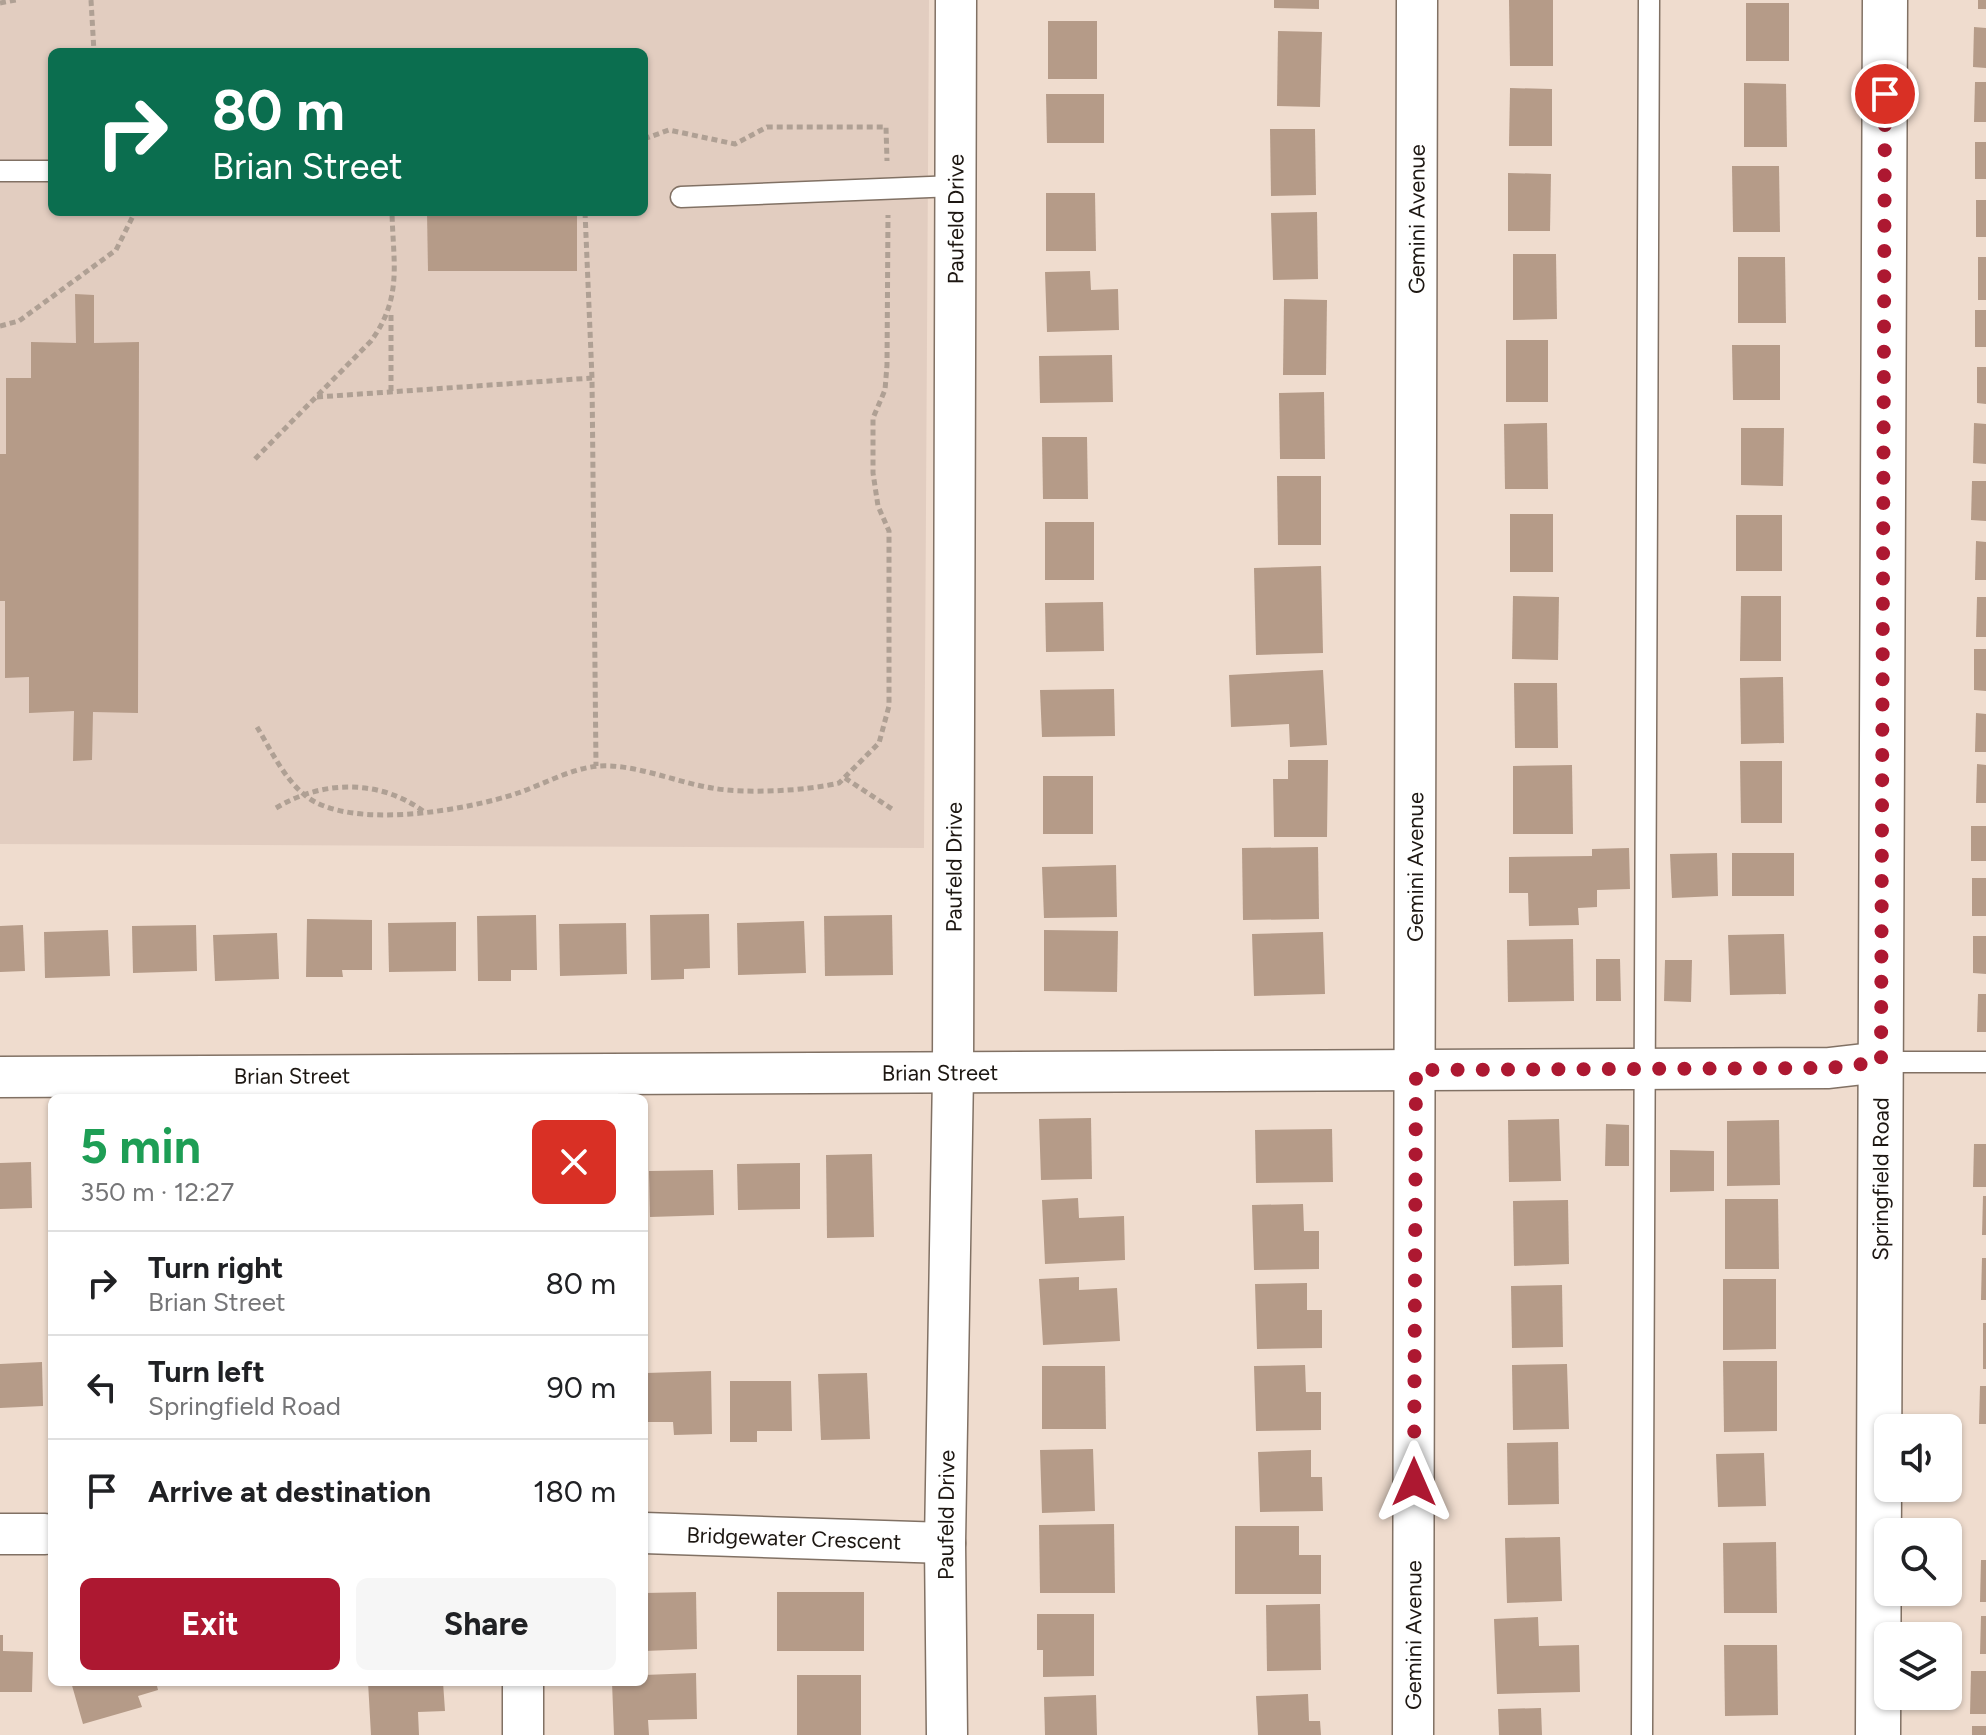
<!DOCTYPE html>
<html lang="en">
<head>
<meta charset="utf-8">
<style>
  :root { --surface:#fff; --page:#f6f6f6; --text:#202124; --muted:#757577; --line:#e0e0e0; --accent:#ad1831 }
  body { margin:0; font-family:Figtree,sans-serif; background:var(--page); color:var(--text); height:100vh; display:flex; flex-direction:column; font-size:30px; white-space:nowrap }
  * { box-sizing:border-box; margin:0 }
  p { font-size:26px; color:var(--muted) }
  .icon { flex:none; width:44px; height:44px; fill:none; stroke:currentColor; stroke-width:2; stroke-linecap:round; stroke-linejoin:round }
  .map { position:relative; flex:1; overflow:hidden }
  .sheet { position:absolute; left:48px; top:1094px; width:600px; height:592px; display:flex; flex-direction:column; background:var(--surface); border-radius:12px; box-shadow:0 2px 6px #0004 }
  .sheet>* { flex:none }
  .hud { position:absolute; left:48px; top:48px; width:600px; height:168px; border-radius:12px; box-shadow:0 2px 6px #0004; background:#0b6e4f; color:#fff; overflow:hidden }
  .buttons { position:absolute; left:1874px; top:1414px; display:grid; gap:16px }
  .buttons a { display:grid; place-items:center; width:88px; height:88px; border-radius:12px; background:var(--surface); box-shadow:0 2px 6px #0004; font-size:40px }
  .pin { position:absolute; display:grid; place-items:center; width:68px; height:68px; color:#fff; margin:-34px; border:4px solid #fff; border-radius:50%; box-shadow:0 2px 8px #0007 }
  .me { position:absolute; width:88px; margin:-44px; rotate:0deg; stroke-linejoin:round; filter:drop-shadow(0 0 6px #0008) }
  .turn { display:flex; align-items:center; gap:28px; height:168px; padding:0 32px; font-size:36px }
  .turn .icon { width:104px; height:104px; stroke-width:2.5 }
  .turn b { display:block; font-size:56px; line-height:68px }
  .round { display:grid; place-items:center; flex:none; width:84px; height:84px; border-radius:12px; background:var(--page) }
  .head { display:flex; align-items:center; justify-content:space-between; height:136px; padding:0 32px }
  h1 { font-size:48px; font-weight:700; line-height:60px; color:#1e9e55 }
  .cta { display:flex; gap:16px; margin-top:auto; padding:16px 32px }
  .cta a { flex:1; height:92px; border-radius:12px; background:var(--accent); color:#fff; font-size:32px; font-weight:700; line-height:92px; text-align:center }
  .cta a+a { background:var(--page); color:var(--text) }
  ul { padding:0; list-style:none }
  li { display:flex; align-items:center; gap:24px; height:104px; padding:0 32px; border-top:2px solid var(--line) }
  li div { flex:1 }
  li b { display:block; font-size:30px }
  li em { font-style:normal }
  .map>svg:first-child { display:block }
</style>
</head>
<body>
<div class="map">
<svg width="1986" height="1735" viewBox="0 0 1986 1735">
  <rect width="100%" height="100%" fill="#efdcce"/>
  <path fill="#e2cdc0" fill-rule="evenodd" d="M0,0h929l-5,848 -924,-4zM52,52h592v160h-592z"/>
  <g fill="#b59b88">
    <polygon points="1274,0 1319,0 1319,9 1274,8"/>
    <polygon points="1509,0 1553,0 1553,66 1510,66"/>
    <rect x="1978" y="0" width="8" height="9"/>
    <rect x="1746" y="3" width="43" height="58"/>
    <rect x="1048" y="21" width="49" height="58"/>
    <polygon points="1974,27 1986,28 1986,68 1973,67"/>
    <polygon points="1278,31 1322,32 1320,107 1277,106"/>
    <polygon points="1975,82 1986,82 1986,122 1974,122"/>
    <polygon points="1744,83 1786,84 1787,147 1744,147"/>
    <polygon points="1510,88 1552,89 1552,146 1509,146"/>
    <polygon points="1046,94 1104,94 1104,143 1047,143"/>
    <polygon points="1270,129 1315,129 1316,195 1271,196"/>
    <rect x="1975" y="142" width="11" height="37"/>
    <polygon points="1732,166 1779,166 1780,232 1733,232"/>
    <polygon points="1508,173 1551,174 1550,231 1508,231"/>
    <polygon points="1046,193 1095,193 1096,251 1046,251"/>
    <rect x="1976" y="200" width="10" height="37"/>
    <polygon points="427,212 577,212 577,271 428,271"/>
    <polygon points="1317,212 1318,279 1273,280 1271,213"/>
    <polygon points="1513,254 1556,254 1557,319 1513,320"/>
    <polygon points="1738,257 1785,257 1786,323 1738,323"/>
    <rect x="1978" y="257" width="8" height="43"/>
    <polygon points="1090,271 1091,290 1118,289 1119,330 1047,332 1045,272"/>
    <polygon points="75,294 94,295 94,343 139,342 138,713 93,712 92,760 73,761 74,711 29,713 29,677 5,678 5,601 0,601 0,454 6,454 6,378 31,378 31,342 76,343"/>
    <polygon points="1284,299 1327,300 1326,375 1283,375"/>
    <rect x="1975" y="310" width="11" height="37"/>
    <rect x="1506" y="340" width="42" height="62"/>
    <polygon points="1732,345 1780,345 1780,400 1733,400"/>
    <polygon points="1112,355 1113,402 1040,403 1039,356"/>
    <polygon points="1977,367 1986,367 1986,404 1977,403"/>
    <polygon points="1324,392 1325,459 1280,459 1279,393"/>
    <polygon points="1547,423 1548,489 1505,489 1504,424"/>
    <polygon points="1974,423 1986,424 1986,464 1973,463"/>
    <polygon points="1741,428 1784,428 1783,486 1741,485"/>
    <polygon points="1042,437 1087,437 1088,499 1043,499"/>
    <polygon points="1277,476 1321,476 1321,545 1278,545"/>
    <polygon points="1972,481 1986,481 1986,521 1971,520"/>
    <rect x="1510" y="514" width="43" height="58"/>
    <rect x="1736" y="515" width="46" height="56"/>
    <rect x="1045" y="522" width="49" height="58"/>
    <polygon points="1976,541 1986,542 1986,580 1975,580"/>
    <polygon points="1321,566 1323,653 1256,655 1254,568"/>
    <polygon points="1513,596 1559,597 1558,660 1512,659"/>
    <polygon points="1741,596 1781,596 1781,661 1740,661"/>
    <polygon points="1977,597 1986,597 1986,637 1976,637"/>
    <polygon points="1103,602 1104,651 1046,652 1045,603"/>
    <polygon points="1974,649 1986,649 1986,691 1974,690"/>
    <polygon points="1323,670 1327,745 1290,747 1289,724 1231,727 1229,675"/>
    <polygon points="1783,677 1784,743 1741,744 1740,678"/>
    <polygon points="1514,683 1557,683 1558,748 1515,748"/>
    <polygon points="1114,689 1115,736 1042,737 1040,690"/>
    <polygon points="1976,713 1986,714 1986,752 1975,752"/>
    <polygon points="1288,760 1328,760 1327,837 1274,837 1273,779 1288,779"/>
    <polygon points="1740,761 1782,761 1782,823 1741,823"/>
    <polygon points="1977,764 1986,765 1986,803 1976,803"/>
    <polygon points="1572,765 1573,834 1513,834 1513,766"/>
    <rect x="1043" y="776" width="50" height="58"/>
    <rect x="1971" y="826" width="15" height="35"/>
    <polygon points="1318,847 1319,919 1243,920 1242,848"/>
    <polygon points="1629,848 1630,889 1597,890 1597,907 1578,908 1579,925 1529,926 1528,893 1509,893 1509,857 1592,856 1592,849"/>
    <polygon points="1717,853 1718,896 1672,898 1670,854"/>
    <rect x="1732" y="853" width="62" height="43"/>
    <polygon points="1116,865 1117,917 1044,918 1042,867"/>
    <rect x="1972" y="878" width="14" height="38"/>
    <polygon points="709,914 710,968 684,969 684,979 651,980 650,915"/>
    <polygon points="536,915 537,970 511,970 511,981 478,981 477,916"/>
    <polygon points="892,915 893,975 825,976 824,916"/>
    <polygon points="307,919 372,920 372,970 342,970 343,977 306,977"/>
    <polygon points="804,921 806,973 738,975 737,923"/>
    <polygon points="456,922 456,971 389,972 388,923"/>
    <polygon points="626,923 627,974 560,976 559,924"/>
    <polygon points="23,925 25,971 0,972 0,926"/>
    <polygon points="196,925 197,971 133,973 132,926"/>
    <polygon points="108,930 110,976 45,978 44,932"/>
    <polygon points="1044,930 1118,931 1117,992 1044,991"/>
    <polygon points="1323,932 1325,994 1254,996 1252,934"/>
    <polygon points="277,933 279,979 215,981 213,935"/>
    <polygon points="1784,934 1786,994 1730,995 1728,935"/>
    <polygon points="1973,936 1986,936 1986,974 1973,973"/>
    <polygon points="1573,939 1574,1001 1508,1002 1507,940"/>
    <polygon points="1596,959 1620,959 1621,1001 1596,1001"/>
    <polygon points="1665,960 1692,960 1691,1002 1664,1001"/>
    <polygon points="1978,994 1986,994 1986,1032 1977,1032"/>
    <polygon points="1091,1118 1092,1179 1041,1180 1039,1119"/>
    <polygon points="1559,1119 1561,1181 1509,1182 1508,1120"/>
    <polygon points="1779,1120 1780,1185 1727,1186 1727,1121"/>
    <polygon points="1606,1124 1629,1125 1629,1166 1605,1166"/>
    <polygon points="1332,1129 1333,1182 1256,1183 1255,1130"/>
    <polygon points="1974,1144 1986,1144 1986,1187 1973,1187"/>
    <polygon points="1670,1150 1714,1151 1714,1191 1670,1192"/>
    <polygon points="872,1154 874,1237 827,1238 826,1155"/>
    <polygon points="31,1162 32,1208 0,1209 0,1163"/>
    <polygon points="800,1163 800,1209 738,1210 737,1164"/>
    <polygon points="713,1170 714,1215 650,1217 649,1171"/>
    <polygon points="1983,1196 1986,1196 1986,1235 1982,1235"/>
    <polygon points="1078,1198 1079,1218 1124,1216 1125,1260 1045,1264 1042,1200"/>
    <polygon points="1725,1199 1778,1199 1779,1269 1725,1269"/>
    <polygon points="1568,1200 1569,1264 1514,1266 1513,1201"/>
    <polygon points="1303,1204 1304,1231 1319,1231 1319,1269 1254,1270 1252,1205"/>
    <polygon points="1982,1258 1986,1258 1986,1300 1981,1300"/>
    <polygon points="1079,1277 1079,1290 1117,1288 1120,1341 1043,1345 1039,1279"/>
    <polygon points="1723,1279 1776,1279 1776,1349 1723,1350"/>
    <polygon points="1307,1283 1307,1310 1322,1310 1322,1348 1257,1349 1255,1284"/>
    <polygon points="1562,1285 1563,1347 1512,1348 1511,1286"/>
    <rect x="1983" y="1323" width="3" height="46"/>
    <polygon points="1723,1361 1777,1361 1777,1431 1724,1432"/>
    <polygon points="42,1362 43,1406 0,1408 0,1364"/>
    <polygon points="1567,1364 1569,1429 1513,1430 1512,1365"/>
    <polygon points="1305,1365 1306,1392 1321,1392 1321,1430 1256,1431 1254,1366"/>
    <polygon points="1042,1366 1105,1366 1106,1429 1042,1429"/>
    <polygon points="711,1371 712,1434 674,1435 673,1422 647,1422 646,1373"/>
    <polygon points="867,1373 870,1439 821,1440 818,1374"/>
    <polygon points="730,1381 791,1381 792,1431 757,1431 757,1442 730,1442"/>
    <polygon points="1980,1386 1986,1386 1986,1424 1979,1424"/>
    <polygon points="1558,1442 1559,1504 1508,1505 1507,1443"/>
    <polygon points="1093,1449 1095,1511 1042,1513 1040,1450"/>
    <polygon points="1311,1450 1311,1477 1322,1477 1323,1511 1260,1512 1258,1452"/>
    <polygon points="1764,1453 1766,1506 1718,1507 1716,1454"/>
    <polygon points="1114,1524 1115,1593 1040,1593 1039,1525"/>
    <polygon points="1235,1526 1299,1526 1299,1555 1321,1555 1321,1594 1235,1594"/>
    <polygon points="1560,1537 1562,1601 1507,1603 1505,1538"/>
    <polygon points="1776,1542 1777,1613 1724,1613 1723,1543"/>
    <polygon points="1981,1560 1986,1560 1986,1602 1980,1602"/>
    <polygon points="696,1592 697,1649 644,1651 644,1593"/>
    <rect x="777" y="1592" width="87" height="59"/>
    <polygon points="1320,1604 1321,1670 1267,1671 1266,1605"/>
    <polygon points="1037,1614 1094,1614 1094,1676 1043,1677 1043,1650 1037,1650"/>
    <polygon points="1981,1616 1986,1616 1986,1654 1980,1654"/>
    <polygon points="1538,1617 1539,1646 1579,1645 1580,1692 1497,1694 1494,1619"/>
    <polygon points="0,1635 3,1635 3,1651 33,1652 32,1692 0,1692"/>
    <polygon points="1724,1645 1777,1645 1778,1715 1725,1716"/>
    <polygon points="1971,1671 1986,1671 1986,1714 1970,1714"/>
    <polygon points="696,1673 697,1719 648,1720 649,1735 614,1735 612,1682 644,1682 644,1675"/>
    <rect x="797" y="1675" width="64" height="60"/>
    <polygon points="71,1682 156,1682 158,1690 138,1696 142,1707 83,1724"/>
    <polygon points="368,1682 443,1682 445,1711 418,1712 419,1735 371,1735"/>
    <polygon points="1308,1694 1309,1721 1320,1721 1321,1735 1258,1735 1256,1696"/>
    <polygon points="1096,1695 1097,1735 1045,1735 1044,1697"/>
    <polygon points="1541,1708 1542,1735 1499,1735 1498,1709"/>
    <rect x="1972" y="1726" width="14" height="9"/>
  </g>
  <g fill="none" stroke-linecap="round" stroke-linejoin="round">
    <defs>
      <g id="service">
        <polyline points="0,171 52,171"/>
        <polyline points="681,197 955,186"/>
        <polyline points="1881,1062 1986,1062"/>
        <polyline points="1642,1735 1649,0"/>
      </g>
      <g id="minor">
        <path id="s1" d="M0,1077l1829,-9 52,-6"/>
        <path id="s2" d="M644,1533l301,10"/>
        <polyline points="0,1534 45,1534"/>
        <polyline points="523,1735 523,1682"/>
        <path id="s3" d="M947,1735l-2,-192 8,-469 3,-1074"/>
        <path id="s4" d="M1413,1735l4,-1735"/>
      </g>
      <g id="tertiary">
        <path id="s5" d="M1878,1735l7,-1735"/>
      </g>
    </defs>
    <use href="#service" stroke="#817164" stroke-width="23"/>
    <use href="#minor" stroke="#817164" stroke-width="43"/>
    <use href="#tertiary" stroke="#817164" stroke-width="47"/>
    <g stroke="#afa094" stroke-width="5" stroke-dasharray="6 4" stroke-linecap="butt">
      <polyline points="91,0 94,52"/>
      <polyline points="0,3 16,0"/>
      <polyline points="644,139 669,130 735,144 767,127 886,127 887,161"/>
      <polyline points="585,212 592,378 596,766"/>
      <polyline points="0,326 19,321 116,250 135,212"/>
      <polyline points="391,391 391,312"/>
      <polyline points="317,397 592,378"/>
      <path d="M255,459l116,-118c32,-44 22,-78 21,-129"/>
      <path d="M257,727c14,23 27,52 49,69 44,35 162,14 212,-3 26,-9 54,-25 81,-27 37,-2 76,16 113,22 33,6 94,3 127,-5l40,-40 10,-37v-175l-11,-25 -5,-33v-55l12,-28 2,-25 1,-150"/>
      <polyline points="845,778 892,809"/>
      <path d="M276,808c46,-28 103,-29 147,3"/>
    </g>
    <use href="#service" stroke="#fff" stroke-width="20"/>
    <use href="#minor" stroke="#fff" stroke-width="40"/>
    <use href="#tertiary" stroke="#fff" stroke-width="44"/>
  </g>
  <g fill="none" stroke-linecap="round" stroke-linejoin="round">
    <polyline stroke="#ad1831" stroke-width="14" stroke-dasharray="0 25.2" points="1414,1482 1416,1070 1829,1068 1881,1062 1885,94"/>
  </g>
  <g text-anchor="middle" stroke-width="6" stroke-linejoin="round" paint-order="stroke">
    <g font-size="22" fill="#1d1712" stroke="#fce9db">
      <text dy="8" stroke="none"><textPath href="#s3" startOffset="1516">Paufeld Drive</textPath></text>
      <text dy="8" stroke="none"><textPath href="#s4" startOffset="1516">Gemini Avenue</textPath></text>
      <text dy="8" stroke="none"><textPath href="#s3" startOffset="868">Paufeld Drive</textPath></text>
      <text dy="8" stroke="none"><textPath href="#s4" startOffset="868">Gemini Avenue</textPath></text>
      <text dy="8" stroke="none"><textPath href="#s1" startOffset="940">Brian Street</textPath></text>
      <text dy="8" stroke="none"><textPath href="#s1" startOffset="292">Brian Street</textPath></text>
      <text dy="8" stroke="none"><textPath href="#s5" startOffset="556">Springfield Road</textPath></text>
      <text dy="8" stroke="none"><textPath href="#s3" startOffset="220">Paufeld Drive</textPath></text>
      <text dy="8" stroke="none"><textPath href="#s2" startOffset="150">Bridgewater Crescent</textPath></text>
      <text dy="8" stroke="none"><textPath href="#s4" startOffset="100">Gemini Avenue</textPath></text>
    </g>
  </g>
</svg>
<div class="buttons">
<a><svg class="icon" aria-label="sound" viewBox="0 0 24 24"><path d="M4 9h4l5-4v14l-5-4H4zM17 9q2 3 0 6"/></svg></a>
<a><svg class="icon" aria-label="search" viewBox="0 0 24 24"><circle cx="10" cy="10" r="6"/><path d="M15 15l6 6"/></svg></a>
<a><svg class="icon" aria-label="layers" viewBox="0 0 24 24"><path d="M12 4l9 5-9 5-9-5zM3 14l9 5 9-5"/></svg></a>
</div>
<div class="pin" style="left:1885px;top:94px;background:#d93025"><svg class="icon" aria-label="arrive" viewBox="0 0 24 24"><path d="M6 21V4h12l-3 4 3 4H6"/></svg></div>
<svg class="me" style="left:1414px;top:1482px" viewBox="-20 -20 40 40"><path d="M0-17L14 15 0 8-14 15z" fill="#ad1831" stroke="#fff" stroke-width="4"/></svg>
<div class="hud">
<div class="turn"><svg class="icon" aria-label="right" viewBox="0 0 24 24"><path d="M7 20v-9h11M14 6l5 5-5 5"/></svg><div><b>80 m</b>Brian Street</div></div>
</div>
<section class="sheet">
<div class="head"><div><h1>5 min</h1><p>350 m · 12:27</p></div><a class="round" style="background:#d93025;color:#fff"><svg class="icon" aria-label="close" viewBox="0 0 24 24"><path d="M6 6l12 12M18 6L6 18"/></svg></a></div>
<ul>
<li><svg class="icon" aria-label="right" viewBox="0 0 24 24"><path d="M7 20v-9h11M14 6l5 5-5 5"/></svg><div><b>Turn right</b><p>Brian Street</p></div><em>80 m</em></li>
<li><svg class="icon" aria-label="left" viewBox="0 0 24 24"><path d="M17 20v-9H6M10 6l-5 5 5 5"/></svg><div><b>Turn left</b><p>Springfield Road</p></div><em>90 m</em></li>
<li><svg class="icon" aria-label="arrive" viewBox="0 0 24 24"><path d="M6 21V4h12l-3 4 3 4H6"/></svg><div><b>Arrive at destination</b></div><em>180 m</em></li>
</ul>
<div class="cta"><a>Exit</a><a>Share</a></div>
</section>
</div>
</body>
</html>
